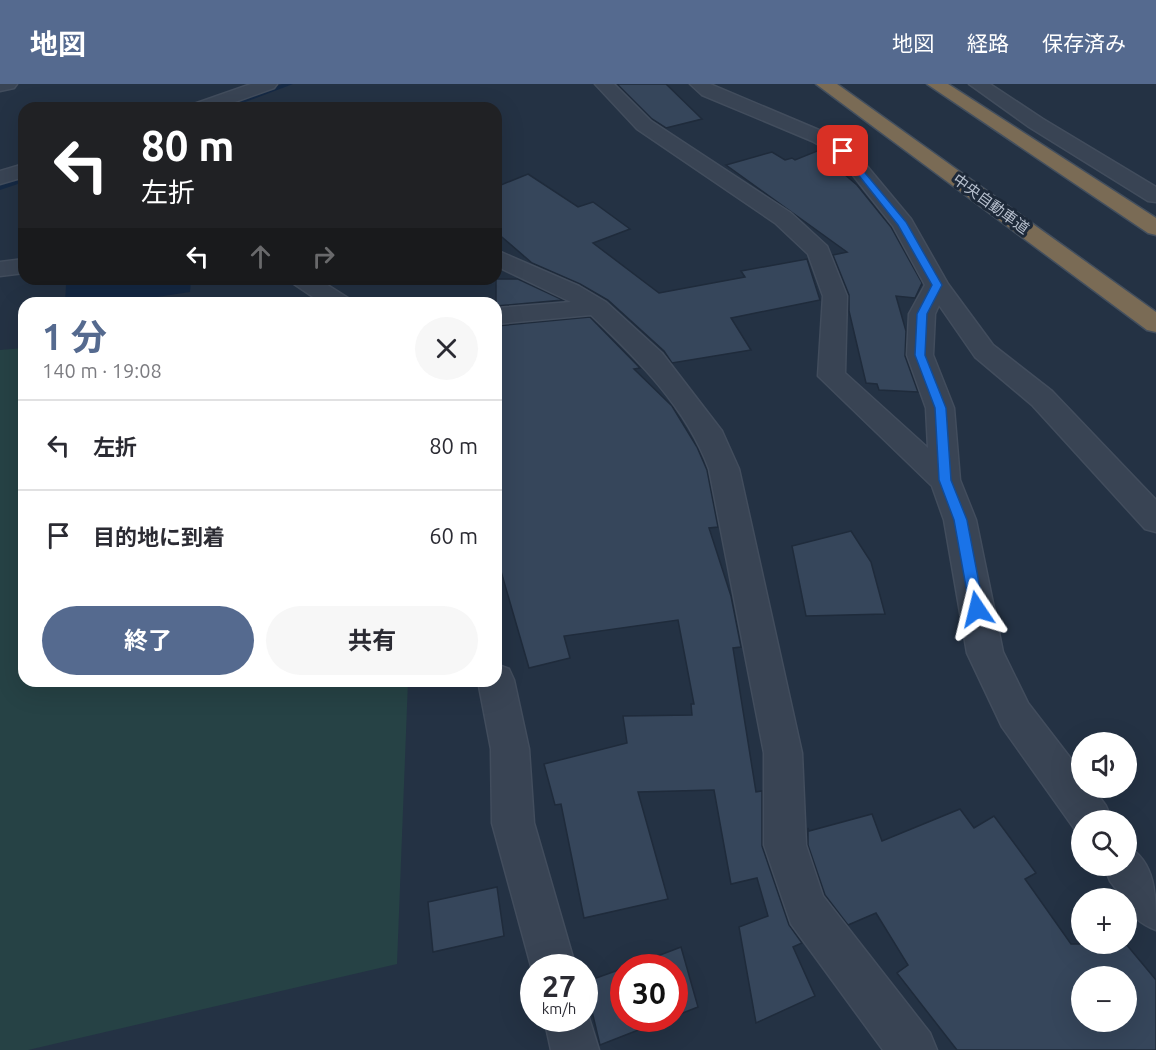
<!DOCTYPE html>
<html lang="ja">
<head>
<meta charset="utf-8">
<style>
  :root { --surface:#fff; --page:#f7f7f7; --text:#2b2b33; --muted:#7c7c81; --line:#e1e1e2; --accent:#556a8f }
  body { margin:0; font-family:Ubuntu,"Noto Sans JP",sans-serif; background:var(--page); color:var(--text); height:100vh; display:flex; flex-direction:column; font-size:22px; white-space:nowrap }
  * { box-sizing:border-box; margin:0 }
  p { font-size:20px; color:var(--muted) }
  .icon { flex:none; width:33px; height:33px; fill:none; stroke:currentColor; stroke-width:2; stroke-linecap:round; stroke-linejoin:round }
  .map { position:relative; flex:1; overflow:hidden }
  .sheet { position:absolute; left:18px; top:213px; width:484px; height:390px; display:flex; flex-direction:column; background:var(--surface); border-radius:18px; box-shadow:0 6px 24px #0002 }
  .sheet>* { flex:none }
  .hud { position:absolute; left:18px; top:18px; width:484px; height:183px; border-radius:18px; box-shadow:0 6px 24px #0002; background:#202124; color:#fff; overflow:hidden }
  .controls { position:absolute; left:1071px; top:648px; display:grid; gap:12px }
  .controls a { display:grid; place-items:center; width:66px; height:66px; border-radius:50%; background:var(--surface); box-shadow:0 6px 24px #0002; font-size:30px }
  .speed { position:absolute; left:520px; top:870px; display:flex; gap:12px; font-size:30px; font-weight:700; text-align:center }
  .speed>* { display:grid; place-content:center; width:78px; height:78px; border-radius:50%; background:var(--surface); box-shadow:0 6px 24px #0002; line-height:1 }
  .speed small { font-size:15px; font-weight:400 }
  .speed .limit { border:9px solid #d22; background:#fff; color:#111 }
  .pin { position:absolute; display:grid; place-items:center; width:51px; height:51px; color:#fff; margin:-26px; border-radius:12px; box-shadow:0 3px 9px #0006 }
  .me { position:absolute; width:66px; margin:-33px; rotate:350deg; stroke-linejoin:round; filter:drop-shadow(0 0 4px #0008) }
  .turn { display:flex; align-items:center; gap:21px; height:126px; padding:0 24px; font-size:27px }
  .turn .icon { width:78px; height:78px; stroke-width:2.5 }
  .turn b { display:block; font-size:42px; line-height:51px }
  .lanes { display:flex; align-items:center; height:57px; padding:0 24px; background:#0003; justify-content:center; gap:30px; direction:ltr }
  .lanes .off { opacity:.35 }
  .round { display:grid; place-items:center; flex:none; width:63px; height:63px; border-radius:32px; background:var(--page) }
  .head { display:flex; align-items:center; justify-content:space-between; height:102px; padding:0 24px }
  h1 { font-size:36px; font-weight:700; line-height:45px; color:var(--accent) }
  .primary-button { display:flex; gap:12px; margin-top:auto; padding:12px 24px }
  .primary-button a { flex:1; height:69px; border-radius:36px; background:var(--accent); color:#fff; font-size:24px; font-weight:700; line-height:69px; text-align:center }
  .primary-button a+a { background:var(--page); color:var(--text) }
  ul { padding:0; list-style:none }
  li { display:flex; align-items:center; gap:18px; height:90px; padding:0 24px; border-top:2px solid var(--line) }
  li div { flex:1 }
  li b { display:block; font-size:22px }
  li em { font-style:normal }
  header { display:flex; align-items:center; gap:36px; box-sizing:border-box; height:84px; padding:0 30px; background:var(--accent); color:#fff }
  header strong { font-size:28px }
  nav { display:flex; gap:33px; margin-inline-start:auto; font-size:21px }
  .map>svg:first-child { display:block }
</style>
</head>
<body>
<header>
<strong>地図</strong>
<nav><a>地図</a><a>経路</a><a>保存済み</a></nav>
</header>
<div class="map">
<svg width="1156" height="966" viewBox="0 0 1156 966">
  <rect width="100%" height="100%" fill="#243244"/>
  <polygon fill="#264245" points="24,264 24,597 408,597 397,880 28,966 0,966 0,266"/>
  <polygon fill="#152944" points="102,195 191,195 190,208 117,219 65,219 66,201"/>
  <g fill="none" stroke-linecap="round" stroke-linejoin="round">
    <g fill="#152944" fill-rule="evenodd">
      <polygon points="282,0 293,0 229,24 218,24"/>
      <polygon points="24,92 24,98 0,106 0,100"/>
    </g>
  </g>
  <g fill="#36465b" stroke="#1f2b3b" stroke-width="1.5" fill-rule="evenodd">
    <polygon points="617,0 666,0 702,35 666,44 652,35"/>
    <polygon points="817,67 857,101 891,143 922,199 915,214 896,212 906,247 905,272 918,308 879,306 877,300 866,299 849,227 849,211 833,171 847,168 726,81 772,68 785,76 792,74 795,76"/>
    <polygon points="528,90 578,123 593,118 630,145 593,159 659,209 745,193 741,187 807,175 820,216 731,234 751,266 672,279 664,267 608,216 580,200 532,179 496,148 496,103"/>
    <polygon points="496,195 518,195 563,216 496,222"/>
    <polygon points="590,233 640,284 634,285 672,322 697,363 707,386 718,443 709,444 731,512 741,563 733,564 756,708 762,707 762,762 789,841 802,859 793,863 815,912 756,939 739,843 768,832 757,794 731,800 714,706 638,708 668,815 584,834 561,720 555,721 544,680 627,659 623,632 692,631 691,620 694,620 678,536 564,552 570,574 529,584 496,470 496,242"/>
    <polygon points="851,447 871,478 885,530 806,532 792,462"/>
    <path d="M960,725l14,19 20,-12 42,57 -11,6 46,65h55l30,36v70h-199l-60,-77 11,-8 -32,-52 -28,12 -23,-30 -17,-50v-17l1,3 63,-17 10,27zM1082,892h44v46h-44z"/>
    <polygon points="497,803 504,852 433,868 428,818"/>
    <polygon points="681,863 698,923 675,932 675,884 626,884"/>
    <polygon points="624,884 624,934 669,934 600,961 585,898"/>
  </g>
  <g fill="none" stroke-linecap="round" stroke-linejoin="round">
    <defs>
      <g id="minor">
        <polygon points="0,0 17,0 14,4 0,7"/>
        <polygon points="251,0 277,0 274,4 218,24 192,24 194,20"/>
        <polygon points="595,0 614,0 651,37 791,129 827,162 847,212 845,289 928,364 926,324 907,271 909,230 925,201 893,142 837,71 812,57 702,11 690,0 710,0 826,49 851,63 911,135 948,200 993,261 1052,307 1156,416 1156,448 1145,445 1032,321 975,273 939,221 935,230 933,271 954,324 960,396 976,436 1003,568 1028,619 1082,689 1082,704 1093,704 1106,722 1112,736 1082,736 1082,752 1078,750 1002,643 967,569 944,436 932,402 818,292 823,212 808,170 775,139 637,45"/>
        <polygon points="969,0 990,0 1043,35 1156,103 1156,118 1148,117 1029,43"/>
        <polygon points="24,80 24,93 0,100 0,87"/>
        <path d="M496,166l83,36 27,16 56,51 60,78 17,38 63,284 4,92 17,51 107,137 7,17h-54l-92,-126 -27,-79v-92l-55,-284c-23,-62 -71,-109 -118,-154l-95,9v-16l75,-6 -75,-36z"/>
        <polygon points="24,175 24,189 0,192 0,178"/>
        <polygon points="290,195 318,195 348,214 351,219 322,219 294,200"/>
        <polygon points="496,580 509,585 514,596 529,665 534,739 576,884 534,884 534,893 492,739 491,665 478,597 496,597"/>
        <path d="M1126,761c30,17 30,50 30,85 -13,-5 -30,-16 -30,-32h-3l-13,-17 -6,-15h22z"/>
        <polygon points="585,921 599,966 551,966 544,934 585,934"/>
      </g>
      <g id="highway">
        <polygon points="816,0 837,0 1156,228 1156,248 1147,246"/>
        <polygon points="927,0 948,0 1156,134 1156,151 1148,149"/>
      </g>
    </defs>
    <use href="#minor" stroke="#424d5d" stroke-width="3"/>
    <use href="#highway" stroke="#434f5e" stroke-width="3"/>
    <use href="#minor" fill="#394454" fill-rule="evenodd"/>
    <use href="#highway" fill="#7a6b55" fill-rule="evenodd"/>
  </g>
  <polygon fill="#1a73e8" stroke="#114b97" stroke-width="1.5" points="841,66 846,66 906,138 942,201 927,230 925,271 946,324 951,396 967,436 984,525 982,529 972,529 970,525 954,436 939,396 935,324 915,271 917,230 932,201 898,141 841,69"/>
  <g text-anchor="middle" stroke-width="6" stroke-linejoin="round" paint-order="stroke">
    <g font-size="15" fill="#b6bfcd" stroke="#1d2939">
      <text transform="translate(991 120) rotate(36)" y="5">中央自動車道</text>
    </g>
  </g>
</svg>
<div class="controls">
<a><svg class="icon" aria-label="sound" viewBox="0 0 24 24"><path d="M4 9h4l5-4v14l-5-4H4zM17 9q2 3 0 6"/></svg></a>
<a><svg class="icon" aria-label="search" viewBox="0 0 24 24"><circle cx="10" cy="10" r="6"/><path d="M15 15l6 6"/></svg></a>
<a>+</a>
<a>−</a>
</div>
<div class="speed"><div>27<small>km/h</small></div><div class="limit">30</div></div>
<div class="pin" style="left:843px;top:67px;background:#d93025"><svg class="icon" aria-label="arrive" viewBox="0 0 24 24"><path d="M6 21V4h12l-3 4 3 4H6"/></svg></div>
<svg class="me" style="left:977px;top:525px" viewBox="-20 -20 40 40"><path d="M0-17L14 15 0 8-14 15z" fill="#1a73e8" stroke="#fff" stroke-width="4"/></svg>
<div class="hud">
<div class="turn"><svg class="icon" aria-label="left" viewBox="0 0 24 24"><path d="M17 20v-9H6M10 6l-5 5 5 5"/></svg><div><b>80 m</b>左折</div></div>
<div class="lanes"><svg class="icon" aria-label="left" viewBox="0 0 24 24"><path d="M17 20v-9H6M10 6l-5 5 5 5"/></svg><svg class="icon off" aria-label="ahead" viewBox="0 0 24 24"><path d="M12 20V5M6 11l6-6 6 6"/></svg><svg class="icon off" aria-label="right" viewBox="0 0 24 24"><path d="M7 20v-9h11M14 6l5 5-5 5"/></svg></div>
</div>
<section class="sheet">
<div class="head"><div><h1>1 分</h1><p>140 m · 19:08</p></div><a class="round"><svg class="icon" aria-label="close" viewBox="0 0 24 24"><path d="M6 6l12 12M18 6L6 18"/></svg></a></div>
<ul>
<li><svg class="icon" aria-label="left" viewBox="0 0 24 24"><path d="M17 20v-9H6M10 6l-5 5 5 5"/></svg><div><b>左折</b></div><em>80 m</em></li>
<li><svg class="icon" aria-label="arrive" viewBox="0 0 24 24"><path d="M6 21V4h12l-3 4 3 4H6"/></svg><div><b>目的地に到着</b></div><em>60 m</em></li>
</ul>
<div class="primary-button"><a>終了</a><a>共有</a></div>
</section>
</div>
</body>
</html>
